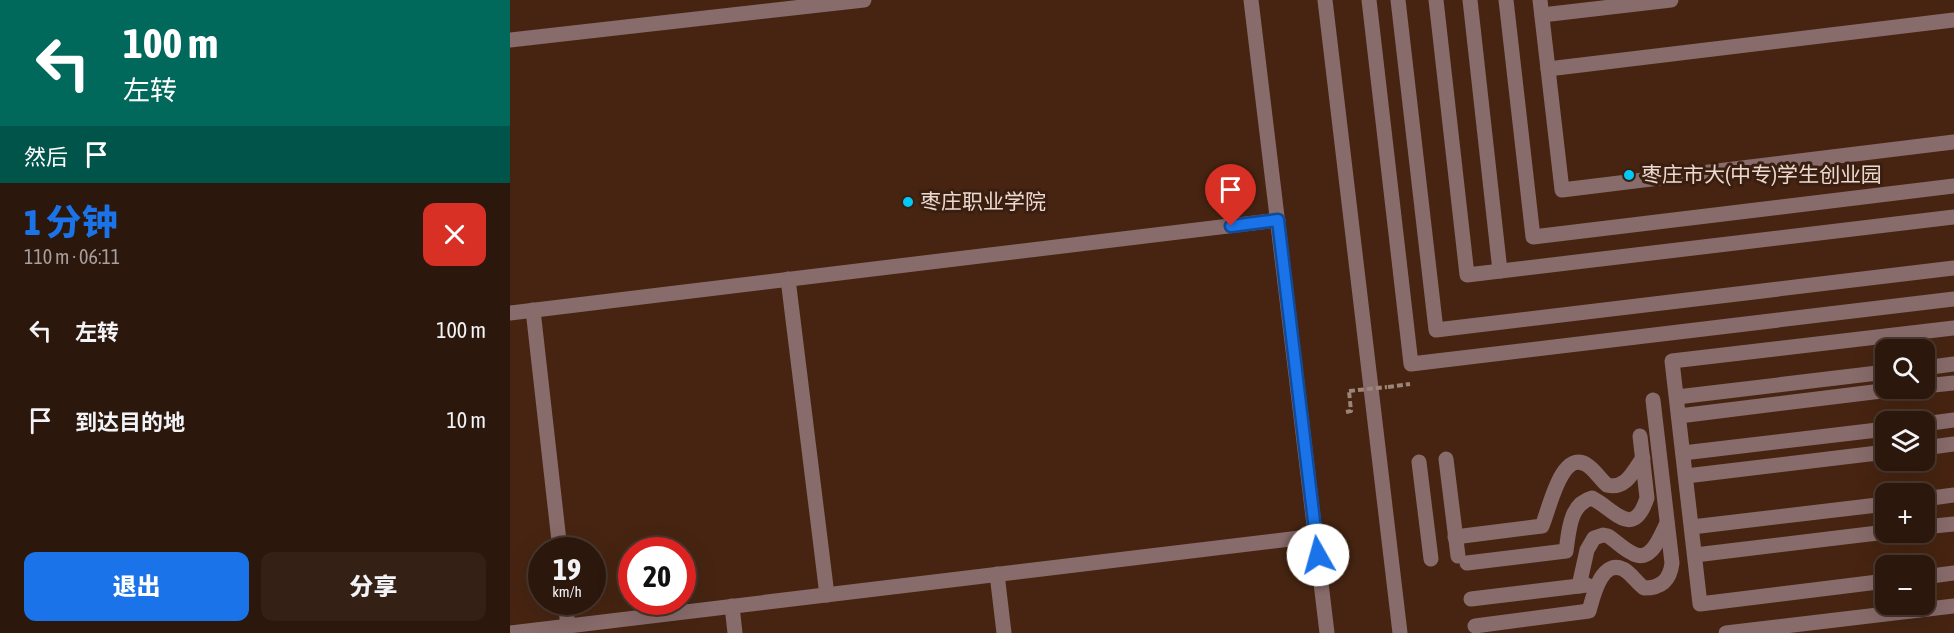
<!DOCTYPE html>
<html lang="zh">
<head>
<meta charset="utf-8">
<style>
  :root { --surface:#2c170c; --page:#342015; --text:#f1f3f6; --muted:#a69f9d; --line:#48362d; --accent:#1a73e8 }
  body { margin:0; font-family:"Asap Condensed","Noto Sans SC",sans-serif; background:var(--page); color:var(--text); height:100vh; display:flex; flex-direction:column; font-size:22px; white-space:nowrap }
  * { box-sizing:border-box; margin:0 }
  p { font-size:20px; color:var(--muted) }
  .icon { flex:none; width:33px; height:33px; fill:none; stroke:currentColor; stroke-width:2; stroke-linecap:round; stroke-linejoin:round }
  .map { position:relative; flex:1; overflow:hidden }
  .side { display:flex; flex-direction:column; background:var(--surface); width:510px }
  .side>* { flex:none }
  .guide { background:#00695c; color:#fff; overflow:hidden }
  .tools { position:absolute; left:1365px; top:339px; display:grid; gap:12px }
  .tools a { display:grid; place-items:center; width:60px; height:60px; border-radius:12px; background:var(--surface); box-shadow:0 6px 24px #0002,0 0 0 2px var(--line); font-size:30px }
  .speed { position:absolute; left:18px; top:537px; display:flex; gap:12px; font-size:30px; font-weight:700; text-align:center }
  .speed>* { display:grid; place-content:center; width:78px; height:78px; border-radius:50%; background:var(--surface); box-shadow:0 6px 24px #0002,0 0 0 2px var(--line); line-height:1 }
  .speed small { font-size:15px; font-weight:400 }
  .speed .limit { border:9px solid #d22; background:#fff; color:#111 }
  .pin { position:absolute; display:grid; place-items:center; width:51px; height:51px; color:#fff; margin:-62px -26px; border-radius:50% 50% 50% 0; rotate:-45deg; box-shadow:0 0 6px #0007 }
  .pin .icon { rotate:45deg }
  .me { position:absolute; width:66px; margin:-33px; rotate:353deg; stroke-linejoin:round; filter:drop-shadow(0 0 4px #0008) }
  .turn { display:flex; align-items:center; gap:21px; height:126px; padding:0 24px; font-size:27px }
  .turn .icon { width:78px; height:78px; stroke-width:2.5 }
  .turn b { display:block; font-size:42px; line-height:51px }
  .then { display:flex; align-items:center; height:57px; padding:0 24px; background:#0003; gap:12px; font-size:22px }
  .round { display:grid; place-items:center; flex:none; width:63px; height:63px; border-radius:12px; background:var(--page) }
  .headline { display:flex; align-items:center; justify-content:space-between; height:102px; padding:0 24px }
  h1 { font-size:36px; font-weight:800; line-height:45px; color:var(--accent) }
  .action { display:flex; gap:12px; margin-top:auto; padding:12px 24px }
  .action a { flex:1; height:69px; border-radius:12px; background:var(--accent); color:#fff; font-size:24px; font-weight:800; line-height:69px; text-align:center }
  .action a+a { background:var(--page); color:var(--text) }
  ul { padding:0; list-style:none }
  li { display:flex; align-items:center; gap:18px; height:90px; padding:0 24px }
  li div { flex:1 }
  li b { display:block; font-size:22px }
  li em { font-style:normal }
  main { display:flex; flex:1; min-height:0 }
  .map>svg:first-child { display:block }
</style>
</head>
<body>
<main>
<section class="side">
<div class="guide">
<div class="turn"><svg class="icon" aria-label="left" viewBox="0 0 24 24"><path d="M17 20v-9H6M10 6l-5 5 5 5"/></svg><div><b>100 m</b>左转</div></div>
<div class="then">然后<svg class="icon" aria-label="arrive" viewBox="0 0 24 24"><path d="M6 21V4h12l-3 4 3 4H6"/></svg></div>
</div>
<div class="headline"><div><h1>1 分钟</h1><p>110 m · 06:11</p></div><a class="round" style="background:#d93025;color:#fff"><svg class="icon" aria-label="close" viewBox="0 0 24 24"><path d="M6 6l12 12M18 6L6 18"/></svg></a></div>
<ul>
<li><svg class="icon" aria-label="left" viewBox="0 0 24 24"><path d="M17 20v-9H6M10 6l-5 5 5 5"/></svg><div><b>左转</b></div><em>100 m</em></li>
<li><svg class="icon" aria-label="arrive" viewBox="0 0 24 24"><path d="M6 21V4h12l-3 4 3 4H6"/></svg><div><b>到达目的地</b></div><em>10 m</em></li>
</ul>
<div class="action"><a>退出</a><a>分享</a></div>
</section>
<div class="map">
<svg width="1444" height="633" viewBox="0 0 1444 633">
  <rect width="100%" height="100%" fill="#3a1f10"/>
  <path fill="#462411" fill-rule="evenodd" d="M0,0h1444v633h-1444zM1376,350h38v38h-38zM1376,422h38v38h-38zM1376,494h38v38h-38zM32,550h50v52h-50zM122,550h50v52h-50zM1376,566h38v38h-38z"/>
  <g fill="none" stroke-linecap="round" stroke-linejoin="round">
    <g stroke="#9b8478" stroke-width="4" stroke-dasharray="6 3" stroke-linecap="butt">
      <polyline points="878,387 900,384"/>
      <polyline points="836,412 841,411 839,391"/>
    </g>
    <g stroke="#886b6b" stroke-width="15">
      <polyline points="741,0 817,633"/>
      <polyline points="815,0 890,633"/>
      <polyline points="859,0 901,364 1444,299"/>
      <polyline points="888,0 926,330 1444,268"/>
      <polyline points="926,0 957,275 1444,217"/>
      <polyline points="960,0 990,271"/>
      <polyline points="996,0 1023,237 1444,186"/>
      <polyline points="1030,0 1052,190 1444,142"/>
      <polyline points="1032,15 1161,0"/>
      <polyline points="0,40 354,0"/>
      <polyline points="1038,69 1444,20"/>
      <polyline points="278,279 317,595"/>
      <polyline points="23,310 50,550"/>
      <polyline points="0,313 768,220"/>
      <polyline points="1414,368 1444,364"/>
      <polyline points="1414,386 1444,383"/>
      <polyline points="1167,397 1376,372"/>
      <polyline points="1169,416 1396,388"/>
      <polyline points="1414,424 1444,420"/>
      <polyline points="1414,448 1444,444"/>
      <polyline points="1173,453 1376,429"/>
      <polyline points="936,459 948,556"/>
      <polyline points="909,462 921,559"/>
      <polyline points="1176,476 1376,452"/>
      <polyline points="1414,499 1444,495"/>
      <polyline points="1182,527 1376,504"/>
      <polyline points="1414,527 1444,524"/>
      <path d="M945,537l87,-11c7,-15 19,-78 45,-61 7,4 13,14 20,20 19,5 26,-14 36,-27"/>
      <polyline points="1185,555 1376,532"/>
      <path d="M957,563l99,-12c3,-19 3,-47 26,-53 23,12 41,42 55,0l-7,-62"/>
      <polyline points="487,574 494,633"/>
      <polyline points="1414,577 1444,573"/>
      <polyline points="1376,581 1190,604 1162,361 1444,328"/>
      <path d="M1069,586l8,-36 7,-12 9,-3 5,1c8,5 15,13 24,17 19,11 28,-16 35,-30"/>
      <polyline points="961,599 1077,585"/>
      <polyline points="55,602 58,626"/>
      <polyline points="222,606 225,633"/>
      <path d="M965,626l114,-15c4,-14 12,-52 34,-42 8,4 14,14 21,19 17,0 26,-8 28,-25l-19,-163"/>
      <polyline points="0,633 806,536"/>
      <polyline points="1216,633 1444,606"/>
    </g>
    <polyline stroke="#9b8478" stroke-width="4" stroke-dasharray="6 3" stroke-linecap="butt" points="839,391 877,387"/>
  </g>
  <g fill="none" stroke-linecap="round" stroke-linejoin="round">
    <defs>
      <polyline id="route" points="721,226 768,220 808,555"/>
    </defs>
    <use href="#route" stroke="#114b97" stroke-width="15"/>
    <use href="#route" stroke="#1a73e8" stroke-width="10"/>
  </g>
  <g fill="#00cbf8" stroke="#3a1f10" stroke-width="2">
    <circle cx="1119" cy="175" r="6"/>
    <circle cx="398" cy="202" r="6"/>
  </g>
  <g text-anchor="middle" stroke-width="6" stroke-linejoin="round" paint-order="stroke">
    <g font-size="21" fill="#ebd8cf" stroke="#3a1f10" text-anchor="start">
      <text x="1131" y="182">枣庄市大(中专)学生创业园</text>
      <text x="410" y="209">枣庄职业学院</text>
    </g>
  </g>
</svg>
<div class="tools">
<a><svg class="icon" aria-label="search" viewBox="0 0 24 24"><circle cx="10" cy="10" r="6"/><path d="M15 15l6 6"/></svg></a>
<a><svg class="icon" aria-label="layers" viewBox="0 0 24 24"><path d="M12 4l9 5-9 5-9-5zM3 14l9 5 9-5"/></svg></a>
<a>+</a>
<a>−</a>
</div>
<div class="speed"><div>19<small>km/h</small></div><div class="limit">20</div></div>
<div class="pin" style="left:721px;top:226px;background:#d93025"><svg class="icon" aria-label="arrive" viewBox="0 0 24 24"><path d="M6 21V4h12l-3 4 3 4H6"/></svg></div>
<svg class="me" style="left:808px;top:555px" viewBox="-20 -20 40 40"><circle r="19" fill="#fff"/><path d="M0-13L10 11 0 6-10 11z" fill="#1a73e8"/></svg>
</div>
</main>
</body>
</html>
